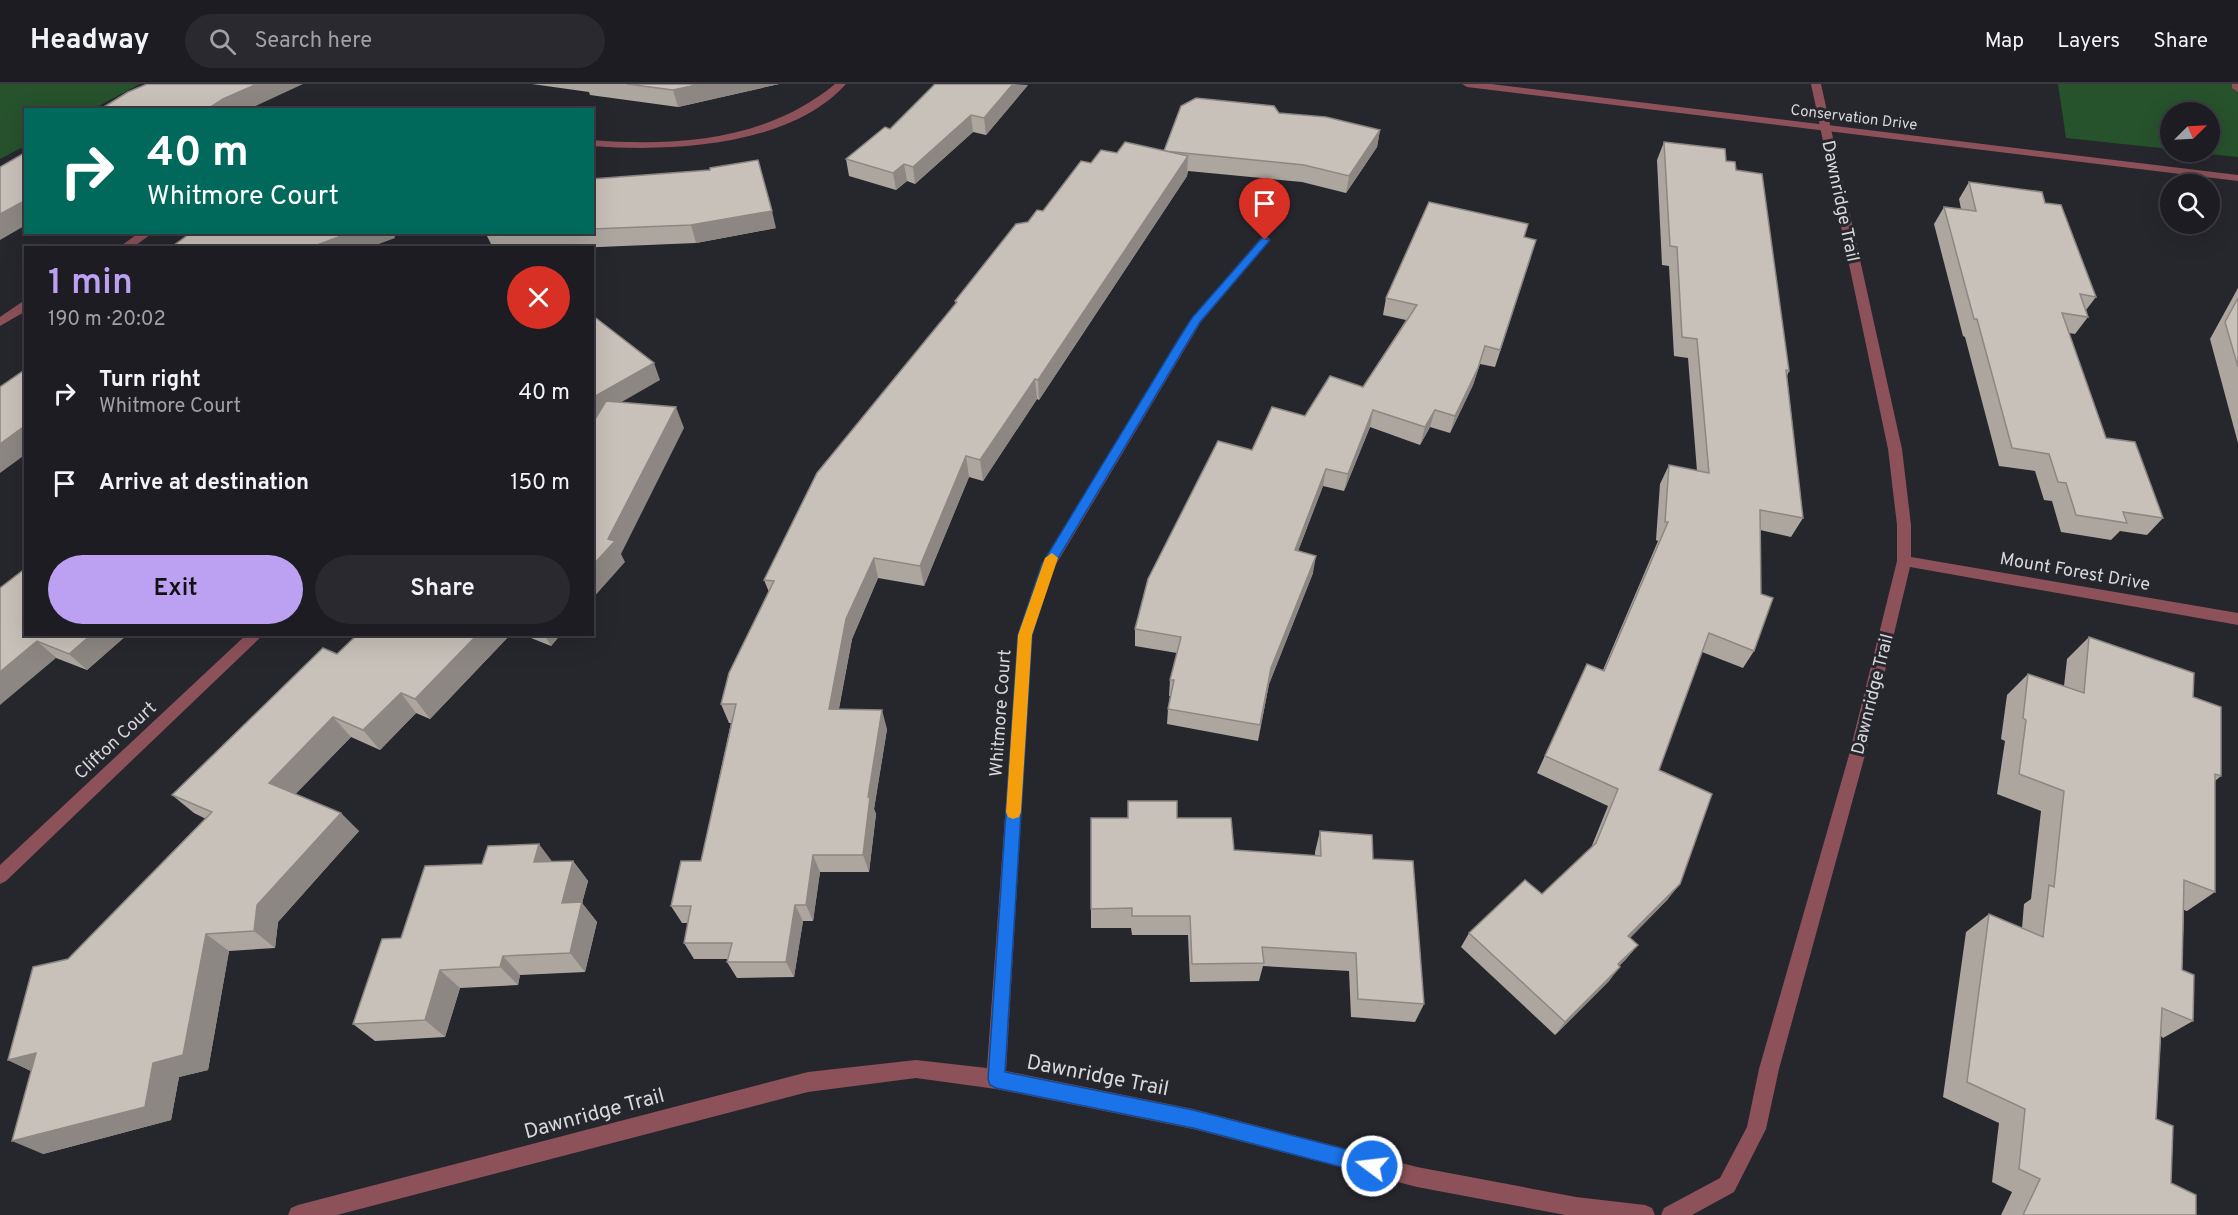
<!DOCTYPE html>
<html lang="en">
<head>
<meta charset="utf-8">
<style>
  :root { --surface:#1c1c22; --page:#29292f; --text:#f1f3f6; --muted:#a0a1a5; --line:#3a3a40; --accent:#bca0f2 }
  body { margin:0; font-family:Overpass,sans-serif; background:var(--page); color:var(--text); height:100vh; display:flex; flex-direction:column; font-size:22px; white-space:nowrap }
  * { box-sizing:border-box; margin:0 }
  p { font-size:20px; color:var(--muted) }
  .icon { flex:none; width:33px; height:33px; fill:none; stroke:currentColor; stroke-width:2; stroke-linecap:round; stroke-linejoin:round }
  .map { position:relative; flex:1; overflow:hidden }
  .details { position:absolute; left:24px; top:162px; width:570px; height:390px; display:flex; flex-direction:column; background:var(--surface); border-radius:0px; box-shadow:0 6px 24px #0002,0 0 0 2px var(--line) }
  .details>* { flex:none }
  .top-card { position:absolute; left:24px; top:24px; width:570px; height:126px; border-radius:0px; box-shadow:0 6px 24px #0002,0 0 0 2px var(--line); background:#00695c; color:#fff; overflow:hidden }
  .needle { width:39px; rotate:66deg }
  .tools { position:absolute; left:2160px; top:18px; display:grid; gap:12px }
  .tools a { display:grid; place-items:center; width:60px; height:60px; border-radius:50%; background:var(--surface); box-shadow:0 6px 24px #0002,0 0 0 2px var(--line); font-size:30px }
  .pin { position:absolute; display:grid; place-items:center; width:51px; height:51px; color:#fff; margin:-62px -26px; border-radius:50% 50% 50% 0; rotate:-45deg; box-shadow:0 0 6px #0007 }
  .pin .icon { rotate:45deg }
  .me { position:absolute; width:66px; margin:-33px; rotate:285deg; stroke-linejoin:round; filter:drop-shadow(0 0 4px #0008) }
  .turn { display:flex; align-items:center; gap:21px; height:126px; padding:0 24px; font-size:27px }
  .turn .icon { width:78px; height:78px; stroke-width:2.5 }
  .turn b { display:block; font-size:42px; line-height:51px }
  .round { display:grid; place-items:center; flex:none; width:63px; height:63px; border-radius:32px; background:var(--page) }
  .summary { display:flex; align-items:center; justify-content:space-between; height:102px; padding:0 24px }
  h1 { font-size:36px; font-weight:600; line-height:45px; color:var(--accent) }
  .button { display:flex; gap:12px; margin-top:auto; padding:12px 24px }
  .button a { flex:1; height:69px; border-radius:36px; background:var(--accent); color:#111; font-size:24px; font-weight:600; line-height:69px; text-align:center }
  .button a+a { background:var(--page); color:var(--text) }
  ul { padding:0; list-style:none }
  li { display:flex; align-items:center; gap:18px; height:90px; padding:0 24px }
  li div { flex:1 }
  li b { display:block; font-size:22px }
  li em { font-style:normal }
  header { display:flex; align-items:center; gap:36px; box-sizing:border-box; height:84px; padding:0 30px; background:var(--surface); border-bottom:2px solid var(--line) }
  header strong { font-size:28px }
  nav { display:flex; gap:33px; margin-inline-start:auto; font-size:21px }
  .search { width:420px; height:54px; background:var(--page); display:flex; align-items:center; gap:15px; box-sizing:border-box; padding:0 21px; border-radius:33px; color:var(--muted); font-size:22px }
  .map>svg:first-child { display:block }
</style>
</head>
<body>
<header>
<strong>Headway</strong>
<div class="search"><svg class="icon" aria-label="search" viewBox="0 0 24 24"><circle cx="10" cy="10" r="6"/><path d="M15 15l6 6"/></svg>Search here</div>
<nav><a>Map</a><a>Layers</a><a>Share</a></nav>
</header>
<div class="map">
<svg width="2238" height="1131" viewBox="0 0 2238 1131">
  <rect width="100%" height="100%" fill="#26262d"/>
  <g fill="#26522c">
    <polygon points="0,0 140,0 93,25 26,26 25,62 0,75"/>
    <polygon points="2058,0 2238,0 2238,73 2190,68 2210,68 2210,28 2170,28 2170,65 2066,54"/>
  </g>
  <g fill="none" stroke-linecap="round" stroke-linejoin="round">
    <polygon fill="#8c5159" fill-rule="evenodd" points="2232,0 2238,0 2238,8 2232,4"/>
    <g fill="#8c5159" fill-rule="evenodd">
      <path d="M835,0h11c-57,63 -175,68 -254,62v-6c85,7 176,0 243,-56z"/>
      <polygon points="1811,0 1821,0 1902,365 1911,441 1911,473 2238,529 2238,541 1910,483 1865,671 1779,985 1766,1045 1734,1108 1692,1131 1661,1131 1664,1124 1720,1094 1747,1043 1759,985 1849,671 1897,477 1897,441 1888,365"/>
      <polygon points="140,148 154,148 132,164 118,164"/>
      <polygon points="1265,153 1269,154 1269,158 1201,238 1055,482 1032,551 1006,987 1193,1025 1417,1083 1576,1113 1645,1121 1652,1124 1655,1131 1565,1131 1417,1103 1193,1045 996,1005 916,994 808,1008 337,1131 288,1131 291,1124 298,1121 808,988 916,976 987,984 1018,551 1041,481 1190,236 1261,154"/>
      <polygon points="22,218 26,218 26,227 0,242 0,233"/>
      <polygon points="247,550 264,550 6,797 0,800 0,781"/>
    </g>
    <polygon fill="#8c5159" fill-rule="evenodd" points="1462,0 1491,0 2238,91 2238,97 1467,3"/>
  </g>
  <g fill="#aca69f">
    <polygon points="532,0 779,0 678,23 590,11 589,8"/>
    <polygon points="1028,1 986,51 973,48 915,100 907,97 896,106 849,92 846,75 890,45"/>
    <polygon points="1279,29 1380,46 1377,63 1346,109 1302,98 1188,87 1187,92 1039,316 1037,315 983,397 969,393 924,502 878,494 852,555 839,625 887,645 874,725 876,730 869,788 820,788 813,837 803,837 794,893 737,894 727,878 728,875 694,875 684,859 688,839 682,839 671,822 701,777 731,639 729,639 721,620 769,508 764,496 956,220 955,217 1028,138 1043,127 1091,79 1117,69 1164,67"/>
    <polygon points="1664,58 1726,77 1736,86 1789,287 1787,292 1803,434 1791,453 1760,446 1754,567 1743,584 1702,568 1659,686 1668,815 1630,854 1638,861 1626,875 1619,882 1609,897 1555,951 1461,863 1469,849 1542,810 1591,764 1608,722 1537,689 1587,580 1603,586 1658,457 1656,456 1660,400 1669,381 1697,387 1688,274 1674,272 1669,182 1662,181 1657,76"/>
    <polygon points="592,95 776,144 696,159 575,164 493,164 486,150 487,148 592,148"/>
    <polygon points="1969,98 2045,119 2096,213 2086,226 2088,233 2075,250 2069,249 2106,354 2163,434 2147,451 2120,447 2111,456 2061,448 2052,417 2044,416 2035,387 1999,382 1965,253 1963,252 1934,140 1944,123 1961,125 1959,115"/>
    <polygon points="1524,153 1531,173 1495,283 1480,280 1473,301 1450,349 1430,343 1420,361 1370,343 1344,407 1323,402 1298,467 1313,489 1269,600 1258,657 1167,640 1168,625 1170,612 1169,612 1170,596 1177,569 1135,562 1135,545 1252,366 1305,332 1363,303 1406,236 1383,231 1386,214"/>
    <polygon points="2238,204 2238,359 2210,255"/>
    <polygon points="26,550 128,550 87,586 56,574"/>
    <polygon points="358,550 511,550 430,635 416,629 380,666 351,653 295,710 359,747 278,838 275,864 229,867 208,986 179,993 171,1036 43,1070 31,987 8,976 68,875 206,735 194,729 172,711 337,570"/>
    <polygon points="521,550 561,550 551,562"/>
    <polygon points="2089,553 2193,613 2221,692 2215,697 2215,808 2187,827 2184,826 2182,886 2193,937 2163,954 2161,952 2156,1035 2171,1099 2196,1131 2001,1131 2012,1108 1992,1098 1999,1039 1943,1013 1966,848 1989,830 2022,844 2024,820 2031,815 2041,727 1997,710 2005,657 2001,655 2007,611 2028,590 2064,602 2067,575"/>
    <polygon points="1177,734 1234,766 1315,772 1315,768 1320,747 1373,775 1424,920 1415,938 1351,933 1349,887 1263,882 1259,897 1190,898 1188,851 1132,851 1131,844 1091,844 1091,825"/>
    <polygon points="552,777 573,777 588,797 582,819 597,838 585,888 520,891 518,901 460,904 445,953 375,957 353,940 401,854"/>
  </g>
  <g fill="#8c8782">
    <polygon points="257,0 303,0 247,26 206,26 223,15"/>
    <polygon points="700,0 779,0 678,23 673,6"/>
    <polygon points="1013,0 1028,1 986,51 984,34"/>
    <polygon points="971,31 973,48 915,100 913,83"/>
    <polygon points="1380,46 1377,63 1346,109 1349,92"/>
    <polygon points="1188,72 1187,92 1039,316 1038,296"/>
    <polygon points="904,80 907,97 896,106 893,89"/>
    <polygon points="26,116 26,141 0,156 0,130"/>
    <polygon points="772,127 776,144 696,159 691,141"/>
    <polygon points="352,148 394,148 395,154 368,164 309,164"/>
    <polygon points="1485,262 1473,301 1450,349 1455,332"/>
    <polygon points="654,279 660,296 592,335 592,314"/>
    <polygon points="1035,295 1037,315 983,397 980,376"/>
    <polygon points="676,323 684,344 621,470 625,478 592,515 592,482 608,455"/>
    <polygon points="1373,326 1370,343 1344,407 1348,390"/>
    <polygon points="1435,326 1430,343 1420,361 1425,343"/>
    <polygon points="26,341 26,370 0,389 0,360"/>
    <polygon points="966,372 969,393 924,502 920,482"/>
    <polygon points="1326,385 1323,402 1292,483 1295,466"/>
    <polygon points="1316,472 1313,489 1269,600 1258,657 1271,584"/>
    <polygon points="874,474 878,494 852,555 835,644 829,625 846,535"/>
    <polygon points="92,550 128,550 87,586 69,570"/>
    <polygon points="478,550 511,550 430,635 415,615"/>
    <polygon points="544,550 561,550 551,562"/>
    <polygon points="37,557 56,574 0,621 0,588"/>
    <polygon points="401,609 416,629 380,666 363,646"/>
    <polygon points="882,626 887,645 874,725 876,730 869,788 863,771 868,713"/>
    <polygon points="333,633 351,653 288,718 269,699"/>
    <polygon points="341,729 359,747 278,838 275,864 254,847 257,821"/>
    <polygon points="539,760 554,780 534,778"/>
    <polygon points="813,771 820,788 813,837 806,821"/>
    <polygon points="573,777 588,797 582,819 597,838 585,888 570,869 562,819"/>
    <polygon points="1680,800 1668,815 1617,867 1628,852"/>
    <polygon points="795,821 803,837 794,893 786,878"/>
    <polygon points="206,850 229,867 208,986 179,993 171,1036 43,1070 12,1057"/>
    <polygon points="1638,861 1626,875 1606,895 1618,880"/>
    <polygon points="503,872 520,891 518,901 500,883"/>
    <polygon points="1620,883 1609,897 1555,951 1565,938"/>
    <polygon points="440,886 460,904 445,953 425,936"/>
    <polygon points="36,969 37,990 8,976"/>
  </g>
  <g fill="#c8c1b9" stroke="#8c8782" stroke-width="1.5">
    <polygon points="147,0 257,0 223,15 206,26 99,26 128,8"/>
    <polygon points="627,0 700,0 673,6"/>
    <polygon points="935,0 1013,0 984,34 971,31 913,83 904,80 893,89 846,75 885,43 890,45"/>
    <polygon points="1196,14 1274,22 1279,29 1326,33 1380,46 1349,92 1304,81 1164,67 1181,22"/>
    <polygon points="1125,58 1188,72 1038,296 1035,295 980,376 966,372 920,482 874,474 846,535 829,625 882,626 868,713 870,713 863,771 813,771 806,821 795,821 786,878 727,878 732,859 684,859 691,822 671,822 681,777 701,777 736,620 721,620 729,589 774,497 764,496 817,389 957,218 955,217 1016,140 1028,138 1037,126 1043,127 1081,77 1091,79 1101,66 1117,69"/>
    <polygon points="1664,58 1725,65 1726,77 1735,78 1736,86 1762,90 1789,287 1786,286 1803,434 1760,426 1761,510 1773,514 1754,567 1709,549 1659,686 1712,710 1680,800 1628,852 1638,861 1618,880 1620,883 1565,938 1469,849 1525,796 1542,810 1596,759 1618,705 1545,672 1587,580 1604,587 1668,438 1665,438 1669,381 1709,389 1697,255 1682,253 1677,163 1670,162"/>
    <polygon points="26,68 26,116 0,130 0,83"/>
    <polygon points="758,76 772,127 691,141 592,145 592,95 710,86 710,84"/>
    <polygon points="1969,98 2042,108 2045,119 2061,121 2096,213 2080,210 2088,233 2062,229 2106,354 2135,358 2163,434 2123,428 2127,439 2076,431 2066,399 2058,398 2049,370 2012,364 1977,235 1974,235 1944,123 1976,127"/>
    <polygon points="1429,118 1528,140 1524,153 1536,156 1500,266 1485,262 1478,284 1455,332 1435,326 1425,343 1373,326 1348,390 1326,385 1295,466 1316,472 1271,584 1260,641 1168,625 1174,596 1170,596 1181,553 1135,545 1148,495 1218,357 1252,366 1272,323 1305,332 1330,292 1363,303 1417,221 1386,214"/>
    <polygon points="192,148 352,148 309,164 170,164"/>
    <polygon points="487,148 511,148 486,150"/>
    <polygon points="2238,214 2238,283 2225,238"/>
    <polygon points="592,231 654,279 592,314"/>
    <polygon points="26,285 26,341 0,360 0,303"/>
    <polygon points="606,317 676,323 608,455 615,457 592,482 592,340"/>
    <polygon points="26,484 26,550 92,550 69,570 37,557 0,588 0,504"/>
    <polygon points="358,550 478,550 415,615 401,609 363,646 333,633 269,699 341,729 257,821 254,847 206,850 183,971 153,979 145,1023 12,1057 36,969 8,976 33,883 68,875 212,728 172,711 323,564 337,570"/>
    <polygon points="2089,553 2194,589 2193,613 2221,623 2221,692 2215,690 2215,808 2184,796 2182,886 2194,891 2193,937 2162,924 2156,1035 2173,1042 2171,1099 2196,1111 2196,1131 2023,1131 2040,1095 2019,1085 2025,1025 1967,998 1989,830 2043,853 2049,801 2054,803 2064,707 2019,690 2026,636 2023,634 2028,590 2084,609"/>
    <polygon points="1128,717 1177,717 1177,734 1231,734 1234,766 1321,772 1320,747 1372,751 1373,775 1413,777 1424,920 1358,915 1356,869 1262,863 1264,879 1192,880 1190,832 1132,832 1132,824 1091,825 1091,734 1128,734"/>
    <polygon points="539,760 534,778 573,777 562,819 582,818 570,869 503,872 500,883 440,886 425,936 353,940 382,855 401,854 425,782 482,780 488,762"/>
  </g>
  <polygon fill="#1a73e8" stroke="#114b97" stroke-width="1.5" points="1262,154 1270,156 1200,238 1189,256 1054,481 1032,551 1005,988 1193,1026 1372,1072 1379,1075 1382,1082 1379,1088 1372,1091 1193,1044 996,1004 990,1001 988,995 1018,551 1042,480 1178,256 1192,234"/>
  <polygon fill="#f59e0b" points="1052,469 1058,474 1032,551 1021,728 1019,733 1013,735 1008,733 1006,728 1018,551 1045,474"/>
  <g text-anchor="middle" stroke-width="6" stroke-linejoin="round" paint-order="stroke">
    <g font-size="15" fill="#d7d7dc" stroke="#26262d">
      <text transform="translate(1854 33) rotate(7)" y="5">Conservation Drive</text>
    </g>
    <g font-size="18" fill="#d7d7dc" stroke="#26262d">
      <text transform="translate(1841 117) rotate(78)" y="6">Dawnridge Trail</text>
      <text transform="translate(2075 487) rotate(10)" y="6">Mount Forest Drive</text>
      <text transform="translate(1872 610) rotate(-76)" y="6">Dawnridge Trail</text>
      <text transform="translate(1000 629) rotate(-86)" y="6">Whitmore Court</text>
      <text transform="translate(115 656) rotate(-43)" y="6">Clifton Court</text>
    </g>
    <g font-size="21" fill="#d7d7dc" stroke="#26262d">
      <text transform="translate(1098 991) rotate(11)" y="7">Dawnridge Trail</text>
      <text transform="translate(594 1029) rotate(-15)" y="7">Dawnridge Trail</text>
    </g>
  </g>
</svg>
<div class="tools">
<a><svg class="needle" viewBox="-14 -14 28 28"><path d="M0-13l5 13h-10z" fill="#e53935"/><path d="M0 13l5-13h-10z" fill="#a0a1a5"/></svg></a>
<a><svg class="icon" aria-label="search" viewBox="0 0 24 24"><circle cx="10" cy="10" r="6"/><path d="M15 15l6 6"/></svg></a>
</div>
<div class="pin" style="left:1265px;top:156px;background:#d93025"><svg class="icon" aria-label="arrive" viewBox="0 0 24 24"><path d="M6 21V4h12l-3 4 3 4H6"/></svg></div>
<svg class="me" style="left:1372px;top:1082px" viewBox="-20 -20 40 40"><circle r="17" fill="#1a73e8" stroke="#fff" stroke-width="3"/><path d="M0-11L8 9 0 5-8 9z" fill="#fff"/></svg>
<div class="top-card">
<div class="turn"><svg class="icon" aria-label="right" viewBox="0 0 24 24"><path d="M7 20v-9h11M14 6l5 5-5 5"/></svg><div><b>40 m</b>Whitmore Court</div></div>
</div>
<section class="details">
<div class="summary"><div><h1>1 min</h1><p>190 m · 20:02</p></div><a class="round" style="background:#d93025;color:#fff"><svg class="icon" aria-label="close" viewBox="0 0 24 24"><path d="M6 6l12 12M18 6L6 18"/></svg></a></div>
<ul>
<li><svg class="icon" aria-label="right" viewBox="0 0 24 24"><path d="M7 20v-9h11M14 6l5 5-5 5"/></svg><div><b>Turn right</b><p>Whitmore Court</p></div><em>40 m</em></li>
<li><svg class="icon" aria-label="arrive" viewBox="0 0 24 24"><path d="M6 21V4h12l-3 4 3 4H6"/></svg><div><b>Arrive at destination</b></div><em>150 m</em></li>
</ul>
<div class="button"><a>Exit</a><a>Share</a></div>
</section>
</div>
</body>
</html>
